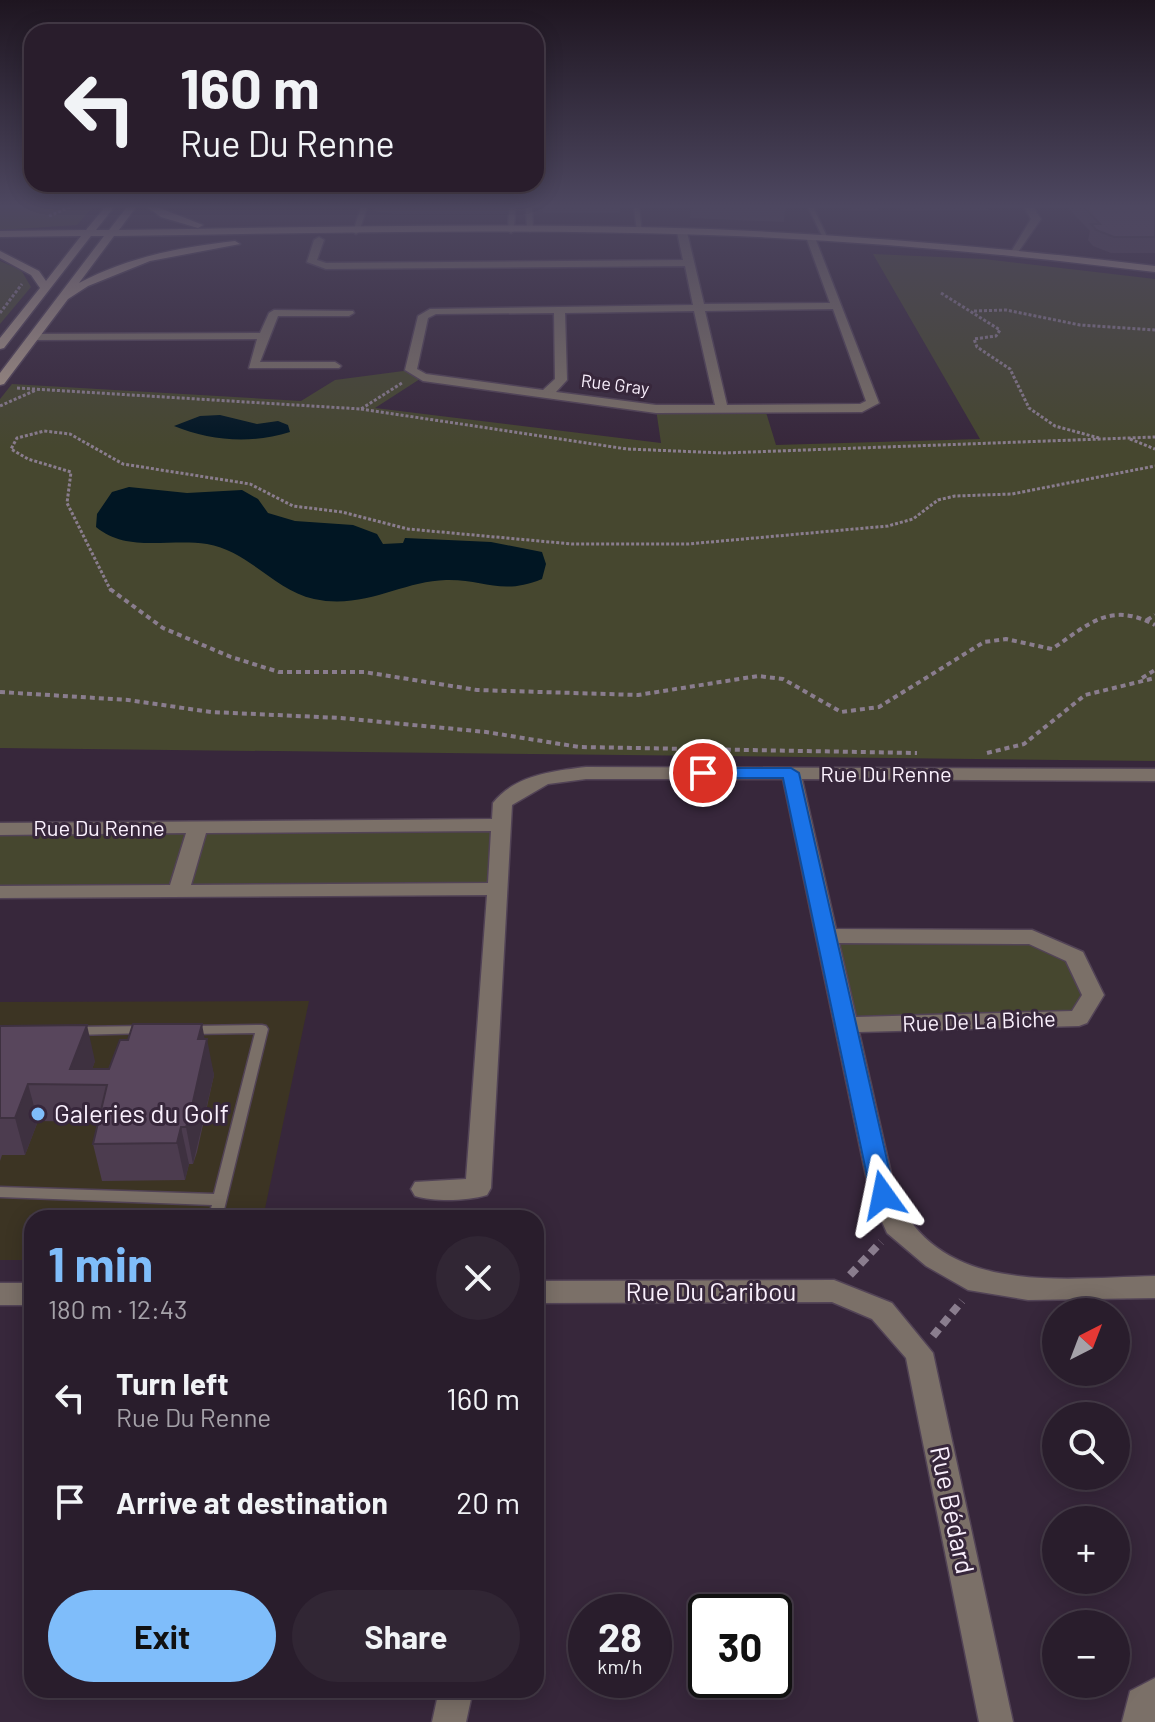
<!DOCTYPE html>
<html lang="en">
<head>
<meta charset="utf-8">
<style>
  :root { --surface:#291d2c; --page:#312634; --text:#f1f3f6; --muted:#a5a2a9; --line:#453b48; --accent:#7fbdfa }
  body { margin:0; font-family:Barlow,sans-serif; background:var(--page); color:var(--text); height:100vh; display:flex; flex-direction:column; font-size:30px; white-space:nowrap }
  * { box-sizing:border-box; margin:0 }
  p { font-size:26px; color:var(--muted) }
  .icon { flex:none; width:44px; height:44px; fill:none; stroke:currentColor; stroke-width:2; stroke-linecap:round; stroke-linejoin:round }
  .map { position:relative; flex:1; overflow:hidden }
  .side { position:absolute; left:24px; top:1210px; width:520px; height:488px; display:flex; flex-direction:column; background:var(--surface); border-radius:24px; box-shadow:0 4px 20px #0003,0 0 0 2px var(--line) }
  .side>* { flex:none }
  .top-card { position:absolute; left:24px; top:24px; width:520px; height:168px; border-radius:24px; box-shadow:0 4px 20px #0003,0 0 0 2px var(--line); background:#291d2c; color:var(--text); overflow:hidden }
  .needle { width:52px; rotate:42deg }
  .buttons { position:absolute; left:1042px; top:1298px; display:grid; gap:16px }
  .buttons a { display:grid; place-items:center; width:88px; height:88px; border-radius:50%; background:var(--surface); box-shadow:0 4px 20px #0003,0 0 0 2px var(--line); font-size:40px }
  .speed { position:absolute; left:568px; top:1594px; display:flex; gap:16px; font-size:40px; font-weight:700; text-align:center }
  .speed>* { display:grid; place-content:center; width:104px; height:104px; border-radius:50%; background:var(--surface); box-shadow:0 4px 20px #0003,0 0 0 2px var(--line); line-height:1 }
  .speed small { font-size:20px; font-weight:400 }
  .speed .limit { border:4px solid #111; border-radius:12px; background:#fff; color:#111 }
  .pin { position:absolute; display:grid; place-items:center; width:68px; height:68px; color:#fff; margin:-34px; border:4px solid #fff; border-radius:50%; box-shadow:0 2px 8px #0007 }
  .me { position:absolute; width:88px; margin:-44px; rotate:348deg; stroke-linejoin:round; filter:drop-shadow(0 0 6px #0008) }
  .turn { display:flex; align-items:center; gap:28px; height:168px; padding:0 24px; font-size:36px }
  .turn .icon { width:104px; height:104px; stroke-width:2.5 }
  .turn b { display:block; font-size:56px; line-height:68px }
  .round { display:grid; place-items:center; flex:none; width:84px; height:84px; border-radius:42px; background:var(--page) }
  .headline { display:flex; align-items:center; justify-content:space-between; height:136px; padding:0 24px }
  h1 { font-size:48px; font-weight:700; line-height:60px; color:var(--accent) }
  .primary-button { display:flex; gap:16px; margin-top:auto; padding:16px 24px }
  .primary-button a { flex:1; height:92px; border-radius:48px; background:var(--accent); color:#111; font-size:32px; font-weight:700; line-height:92px; text-align:center }
  .primary-button a+a { background:var(--page); color:var(--text) }
  ul { padding:0; list-style:none }
  li { display:flex; align-items:center; gap:24px; height:104px; padding:0 24px }
  li div { flex:1 }
  li b { display:block; font-size:30px }
  li em { font-style:normal }
  .map>svg:first-child { display:block }
</style>
</head>
<body>
<div class="map">
<svg width="1155" height="1722" viewBox="0 0 1155 1722">
  <rect width="100%" height="100%" fill="#37273b"/>
  <polygon fill="#3c3423" points="309,1001 263,1218 32,1218 32,1260 0,1260 0,1002"/>
  <g fill="#46472f">
    <polygon points="0,207 93,207 77,225 0,230"/>
    <polygon points="873,254 984,259 1155,279 1155,761 0,748 0,399 12,384 301,401 335,380 411,370 423,377 375,408 661,443 656,409 765,409 776,445 980,439"/>
    <polygon points="0,261 21,270 31,287 0,324"/>
    <polygon points="501,825 498,889 0,892 0,829"/>
    <polygon points="827,936 1032,937 1075,957 1093,995 1079,1018 846,1025"/>
  </g>
  <g fill="#011623">
    <path d="M220,415l37,9 21,-3 10,4 2,7c-38,12 -80,9 -116,-6l26,-10z"/>
    <path d="M129,487l58,6 55,-3 16,9 10,14 27,8 58,4 24,9 6,10 20,-1 2,-5 86,4 51,10 4,12 -4,15c-41,17 -58,0 -96,1 -44,1 -82,30 -132,19 -40,-9 -65,-48 -107,-55 -38,-6 -80,9 -111,-17l1,-13 15,-22z"/>
  </g>
  <g fill="none" stroke-linecap="round" stroke-linejoin="round">
    <defs>
      <g id="lane">
        <polygon points="361,207 367,207 359,232 356,234 353,232"/>
        <polygon points="509,207 515,207 514,231 511,233 508,231"/>
        <polygon points="526,207 532,207 533,230 530,232 527,230"/>
        <polygon points="634,207 639,207 642,233 637,232"/>
        <polygon points="808,207 813,207 828,239 823,238"/>
        <polygon points="262,1025 266,1026 268,1029 222,1218 208,1218 212,1205 0,1197 0,1187 214,1194 255,1033 190,1034 186,1033 184,1030 186,1027 190,1026"/>
        <polygon points="145,1026 149,1027 151,1030 149,1033 74,1035 70,1034 68,1031 70,1028 74,1027"/>
      </g>
      <g id="street">
        <polygon points="1024,207 1033,207 1041,219 1016,255 1011,252 1031,219"/>
        <path d="M682,229l5,3 17,72 126,-1 -24,-66 8,-2 65,168 -17,9 -206,1 -233,-32 -18,-11 13,-54 12,-7 263,-4 -8,-39 -359,3 -19,-7 7,-22 5,-3 5,3 -7,20 9,3 357,-3 -6,-28zM833,309l33,92 -6,3 -133,1 -22,-94zM694,311l21,94h-59l-100,-13 11,-12 -2,-67zM554,313l1,66 -12,11 -117,-16 -9,-5 11,-51 8,-4z"/>
        <polygon points="274,310 353,311 354,313 349,316 278,316 260,362 335,362 341,366 339,368 249,368 257,339 34,340 28,337 34,334 260,333 269,313"/>
        <path d="M586,767l569,2v12l-353,-2 34,150 196,1 51,22 21,43 -17,28 -8,3 -220,6 37,163c43,102 168,83 259,81v22l-127,2 -60,-10 -42,-24 -39,-33 -17,-38 -87,-416h-197l-38,5 -36,21 -21,383 -4,7c-20,6 -52,7 -72,1l-4,-7 4,-7 51,-3 21,-284 -487,3v-12l170,-1 16,-52 -186,2v-12l492,-4 1,-16c22,-28 60,-32 93,-36zM491,831l-3,52 -297,2 15,-52zM839,943l190,1 37,17 16,34 -10,16 -216,6z"/>
        <polygon points="834,1280 892,1303 933,1353 1013,1722 979,1722 906,1358 872,1319 832,1302 536,1303 536,1281"/>
        <rect x="0" y="1283" width="32" height="22"/>
        <polygon points="1155,1678 1155,1722 1122,1722 1130,1691"/>
        <polygon points="439,1690 473,1690 466,1722 432,1722"/>
      </g>
      <g id="secondary">
        <path d="M105,207h9l-18,23h13l18,-23h9l-17,23c197,-3 394,-8 591,-1 149,6 297,19 445,37v6c-148,-18 -297,-32 -447,-37 -198,-7 -396,-2 -594,1l-35,47c49,-26 102,-36 156,-42l5,3 -90,17 -62,25 -20,13 -64,85 -4,1v-12l104,-137h-13l-87,112 -4,1v-11l40,-50 -9,-13 -31,-17v-7l39,20 7,10 35,-45 -81,1v-6l86,-1z"/>
        <polygon points="147,207 157,207 203,225 198,228 161,217"/>
      </g>
    </defs>
    <use href="#lane" stroke="#524356" stroke-width="3"/>
    <use href="#street" stroke="#524356" stroke-width="3"/>
    <use href="#secondary" stroke="#524356" stroke-width="3"/>
    <g stroke="#8a7d8e" stroke-width="3" stroke-dasharray="3 2" stroke-linecap="butt">
      <polyline points="49,216 70,207"/>
      <polyline points="941,293 1000,330 996,336 974,339 977,347 1010,369 1029,408 1055,426 1099,438"/>
      <polyline points="974,311 1006,310 1080,325 1155,330"/>
      <polyline points="0,313 22,284"/>
      <polyline points="17,388 361,409 402,383"/>
      <polyline points="0,406 36,390"/>
      <polyline points="361,409 627,449 724,453 1155,437"/>
      <polyline points="1130,439 1155,449"/>
      <polyline points="111,591 67,503 71,472 28,459 11,449 17,438 44,431 70,434 123,464 250,484 293,506 342,512 408,529 572,544 688,544 888,526 913,519 938,500 955,496 1012,494 1155,466"/>
    </g>
    <g stroke="#8a7d8e" stroke-width="4" stroke-dasharray="5 4" stroke-linecap="butt">
      <path d="M110,589l53,39 68,29 48,15h85l113,18 161,5 120,-19 25,3 58,33 38,-5 105,-65 22,-3 46,10c37,-25 58,-48 103,-24"/>
      <polyline points="1147,620 1155,615"/>
      <polyline points="1142,678 1155,670"/>
      <polyline points="0,692 128,700 211,712 341,718 486,732 579,747 917,753"/>
      <polyline points="987,753 1024,744 1085,695 1155,678"/>
    </g>
    <g stroke="#8a7d8e" stroke-width="8" stroke-dasharray="9 6" stroke-linecap="butt">
      <polyline points="850,1275 881,1242"/>
      <polyline points="933,1336 962,1301"/>
    </g>
    <use href="#lane" fill="#7b7068" fill-rule="evenodd"/>
    <use href="#street" fill="#7b7068" fill-rule="evenodd"/>
    <use href="#secondary" fill="#a79588" fill-rule="evenodd"/>
  </g>
  <g fill="#4c3c4f">
    <polygon points="374,207 507,207 507,214 394,214 374,211"/>
    <rect x="543" y="207" width="77" height="6"/>
    <polygon points="691,207 785,207 784,222 690,218"/>
    <polygon points="849,207 879,207 878,211 852,211"/>
    <polygon points="899,207 988,207 988,210 903,211"/>
    <polygon points="1067,207 1155,207 1155,253 1111,253 1093,246 1088,240 1090,231"/>
    <polygon points="0,1026 95,1061 92,1069 109,1069 205,1039 214,1075 197,1152 193,1164 189,1164 185,1180 102,1181 93,1144 99,1122 38,1121 25,1155 2,1155 0,1161"/>
  </g>
  <g fill="#3e3140">
    <polygon points="202,1024 206,1046 207,1039 214,1075 193,1164 186,1127 198,1039"/>
    <polygon points="87,1025 95,1061 87,1085 70,1069"/>
    <polygon points="28,1084 38,1121 25,1155 15,1118"/>
    <polygon points="181,1127 189,1164 185,1180 177,1143"/>
  </g>
  <g fill="#58465c" stroke="#3e3140" stroke-width="2">
    <polygon points="1084,207 1155,207 1155,237 1114,237 1096,230 1091,224 1100,224"/>
    <polygon points="133,1024 202,1024 198,1039 207,1039 190,1115 186,1127 181,1127 177,1143 93,1144 107,1085 28,1084 15,1118 0,1118 0,1026 87,1025 70,1069 109,1069 120,1040 128,1040"/>
  </g>
  <linearGradient id="sky" x2="0" y2="1"><stop stop-color="#1e1520"/><stop offset="0.46" stop-color="#4d4760"/><stop offset="1" stop-color="#4d4760" stop-opacity="0"/></linearGradient>
  <rect width="1155" height="448" fill="url(#sky)"/>
  <polygon fill="#1a73e8" stroke="#114b97" stroke-width="2" points="791,768 799,773 895,1195 891,1201 875,1201 871,1195 783,778 703,778 694,773 703,768"/>
  <circle fill="#7fbdfa" stroke="#37273b" stroke-width="3" cx="38" cy="1114" r="8"/>
  <g text-anchor="middle" stroke-width="6" stroke-linejoin="round" paint-order="stroke">
    <g font-size="18" fill="#faf0fd" stroke="#37273b">
      <text transform="translate(615 385) rotate(7)" y="6">Rue Gray</text>
    </g>
    <g font-size="22" fill="#faf0fd" stroke="#37273b">
      <text x="886" y="782">Rue Du Renne</text>
      <text x="99" y="836">Rue Du Renne</text>
      <text transform="translate(979 1021) rotate(-2)" y="8">Rue De La Biche</text>
    </g>
    <g font-size="26" fill="#faf0fd" stroke="#37273b" text-anchor="start">
      <text x="54" y="1123">Galeries du Golf</text>
    </g>
    <g font-size="26" fill="#faf0fd" stroke="#37273b">
      <text x="711" y="1301">Rue Du Caribou</text>
      <text transform="translate(952 1510) rotate(78)" y="9">Rue Bédard</text>
    </g>
  </g>
</svg>
<div class="buttons">
<a><svg class="needle" viewBox="-14 -14 28 28"><path d="M0-13l5 13h-10z" fill="#e53935"/><path d="M0 13l5-13h-10z" fill="#a5a2a9"/></svg></a>
<a><svg class="icon" aria-label="search" viewBox="0 0 24 24"><circle cx="10" cy="10" r="6"/><path d="M15 15l6 6"/></svg></a>
<a>+</a>
<a>−</a>
</div>
<div class="speed"><div>28<small>km/h</small></div><div class="limit">30</div></div>
<div class="pin" style="left:703px;top:773px;background:#d93025"><svg class="icon" aria-label="arrive" viewBox="0 0 24 24"><path d="M6 21V4h12l-3 4 3 4H6"/></svg></div>
<svg class="me" style="left:883px;top:1195px" viewBox="-20 -20 40 40"><path d="M0-17L14 15 0 8-14 15z" fill="#1a73e8" stroke="#fff" stroke-width="4"/></svg>
<div class="top-card">
<div class="turn"><svg class="icon" aria-label="left" viewBox="0 0 24 24"><path d="M17 20v-9H6M10 6l-5 5 5 5"/></svg><div><b>160 m</b>Rue Du Renne</div></div>
</div>
<section class="side">
<div class="headline"><div><h1>1 min</h1><p>180 m · 12:43</p></div><a class="round"><svg class="icon" aria-label="close" viewBox="0 0 24 24"><path d="M6 6l12 12M18 6L6 18"/></svg></a></div>
<ul>
<li><svg class="icon" aria-label="left" viewBox="0 0 24 24"><path d="M17 20v-9H6M10 6l-5 5 5 5"/></svg><div><b>Turn left</b><p>Rue Du Renne</p></div><em>160 m</em></li>
<li><svg class="icon" aria-label="arrive" viewBox="0 0 24 24"><path d="M6 21V4h12l-3 4 3 4H6"/></svg><div><b>Arrive at destination</b></div><em>20 m</em></li>
</ul>
<div class="primary-button"><a>Exit</a><a>Share</a></div>
</section>
</div>
</body>
</html>
